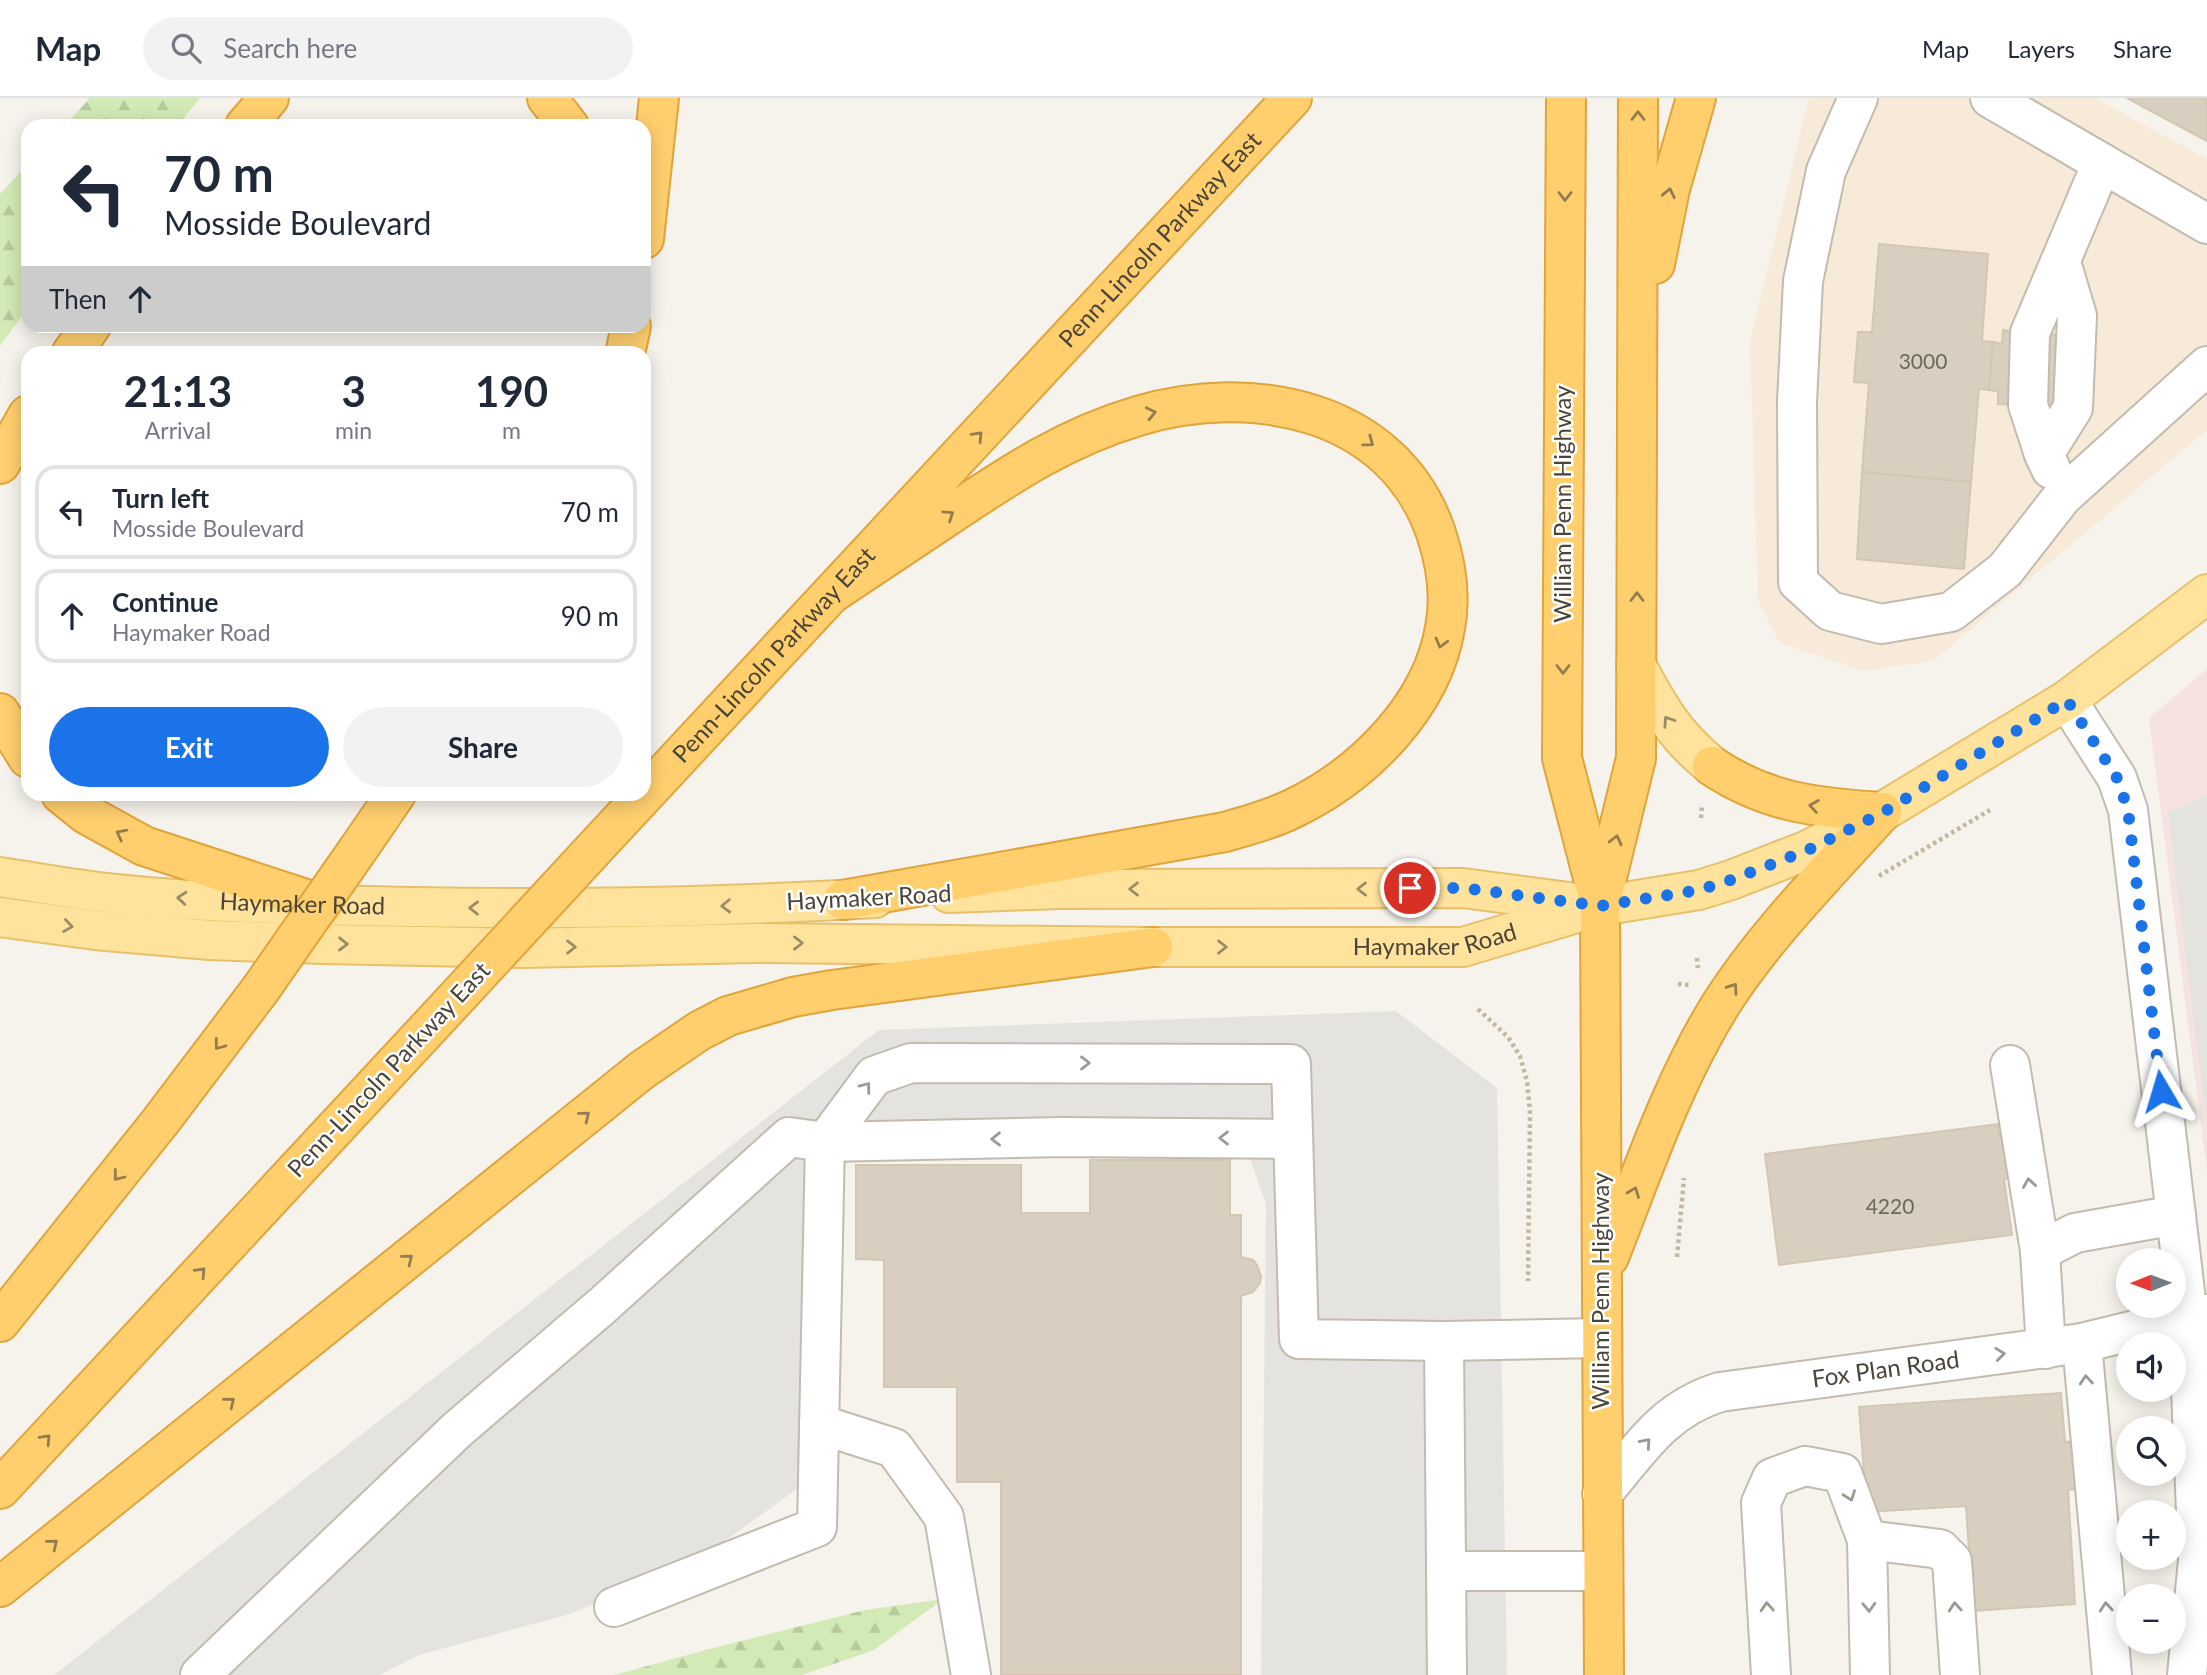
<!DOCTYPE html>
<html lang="en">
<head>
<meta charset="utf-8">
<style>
  :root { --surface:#fff; --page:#f2f2f3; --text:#1f2937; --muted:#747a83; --line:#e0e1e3; --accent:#1a73e8 }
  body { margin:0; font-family:Lato,sans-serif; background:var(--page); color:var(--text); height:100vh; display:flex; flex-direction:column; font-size:26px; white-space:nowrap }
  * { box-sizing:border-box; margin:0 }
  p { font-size:23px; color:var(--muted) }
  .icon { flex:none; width:38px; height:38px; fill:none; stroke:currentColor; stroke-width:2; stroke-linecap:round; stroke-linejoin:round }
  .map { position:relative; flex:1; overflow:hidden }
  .side { position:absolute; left:21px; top:248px; width:630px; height:455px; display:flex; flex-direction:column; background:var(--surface); border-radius:21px; box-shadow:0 4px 18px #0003 }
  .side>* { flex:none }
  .hud { position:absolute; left:21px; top:21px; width:630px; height:214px; border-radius:21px; box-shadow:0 4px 18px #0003; background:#fff; color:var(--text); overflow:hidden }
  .needle { width:46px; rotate:269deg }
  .buttons { position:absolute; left:2116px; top:1150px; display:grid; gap:14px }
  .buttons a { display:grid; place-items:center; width:70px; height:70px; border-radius:50%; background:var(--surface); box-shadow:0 4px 18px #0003; font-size:35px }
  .pin { position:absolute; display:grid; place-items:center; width:60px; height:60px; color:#fff; margin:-30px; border:4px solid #fff; border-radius:50%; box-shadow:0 2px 7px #0007 }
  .me { position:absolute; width:77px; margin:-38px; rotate:353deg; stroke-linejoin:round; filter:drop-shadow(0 0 5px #0008) }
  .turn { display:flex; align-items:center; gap:24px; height:147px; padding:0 28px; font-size:32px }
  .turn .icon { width:91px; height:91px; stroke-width:2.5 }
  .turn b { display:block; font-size:49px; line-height:60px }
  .then { display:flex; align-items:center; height:66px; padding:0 28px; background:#0003; gap:14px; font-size:26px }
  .eta { display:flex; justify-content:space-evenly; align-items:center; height:119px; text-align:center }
  .eta b { font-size:42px; font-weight:700; line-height:49px }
  .action { display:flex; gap:14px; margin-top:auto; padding:14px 28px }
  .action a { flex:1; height:80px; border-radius:42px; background:var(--accent); color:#fff; font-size:28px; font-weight:700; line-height:80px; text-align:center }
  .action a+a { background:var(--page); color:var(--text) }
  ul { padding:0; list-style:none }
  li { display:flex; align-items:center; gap:21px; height:94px; margin:0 14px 10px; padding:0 14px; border:4px solid var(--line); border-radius:21px }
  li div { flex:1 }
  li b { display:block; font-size:26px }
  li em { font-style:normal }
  header { display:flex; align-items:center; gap:42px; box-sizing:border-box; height:98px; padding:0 35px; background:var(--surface); border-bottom:2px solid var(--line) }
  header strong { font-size:33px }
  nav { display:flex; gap:38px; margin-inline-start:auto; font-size:24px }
  .search { width:490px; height:63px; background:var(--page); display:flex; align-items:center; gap:18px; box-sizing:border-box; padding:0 24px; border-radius:38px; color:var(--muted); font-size:26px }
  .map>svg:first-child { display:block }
</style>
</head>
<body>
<header>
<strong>Map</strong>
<div class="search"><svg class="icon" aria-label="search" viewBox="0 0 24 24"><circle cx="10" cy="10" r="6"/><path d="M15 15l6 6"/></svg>Search here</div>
<nav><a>Map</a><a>Layers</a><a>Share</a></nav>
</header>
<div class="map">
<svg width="2207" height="1577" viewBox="0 0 2207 1577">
  <defs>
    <pattern id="forest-firs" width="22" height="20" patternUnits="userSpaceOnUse" patternTransform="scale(1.75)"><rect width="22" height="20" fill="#d2eab5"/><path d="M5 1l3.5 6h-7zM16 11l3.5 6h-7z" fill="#b6ca9c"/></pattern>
  </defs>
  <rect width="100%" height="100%" fill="#f6f3ec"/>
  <polygon fill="#f7ead8" points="1809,0 2095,0 2207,61 2207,332 1933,563 1863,573 1780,545 1758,502 1750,243"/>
  <polygon fill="#f6e3e0" points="2207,571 2207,1074 2149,620"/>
  <g fill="url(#forest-firs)">
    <polygon points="90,0 200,0 177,28 64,28"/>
    <polygon points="28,66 28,210 0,248 0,96"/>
    <polygon points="943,1501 874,1552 802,1577 614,1577 717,1549 865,1512"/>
  </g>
  <g fill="#e5e3e0">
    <polygon points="2207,698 2207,1030 2168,714"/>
    <polygon points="1396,913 1497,990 1507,1577 1261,1577 1266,1106 1237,1024 938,1029 808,1080 801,1388 697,1463 570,1516 419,1557 379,1577 54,1577 879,932"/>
  </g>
  <g fill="#d8cfc1" stroke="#d3c7b4" stroke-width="2">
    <polygon points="2127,0 2207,0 2207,43 2151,13"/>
    <polygon points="1879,146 1988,156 1982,243 1993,244 1989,292 1979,291 1971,384 1862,374 1869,285 1854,284 1858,234 1872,234"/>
    <polygon points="2003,232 2058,237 2056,309 1998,306 1998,293 1989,292 1993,244 2002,246"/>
    <polygon points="1862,374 1971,384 1964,471 1857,461"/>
    <polygon points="1998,1026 1999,1037 2041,1032 2047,1076 2004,1081 2012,1137 1779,1167 1765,1056"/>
    <polygon points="1090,1062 1230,1062 1230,1117 1241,1117 1241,1159 1253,1162 1257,1167 1261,1178 1260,1185 1253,1194 1241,1198 1241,1577 1001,1577 1001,1384 957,1384 957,1289 884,1289 884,1162 856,1161 856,1067 1021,1067 1021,1115 1090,1115"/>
    <polygon points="2061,1295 2065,1344 2104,1341 2086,1390 2068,1392 2075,1506 1973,1513 1966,1408 1867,1414 1859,1309"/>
  </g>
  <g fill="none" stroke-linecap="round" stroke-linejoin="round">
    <defs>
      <g id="minor">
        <polyline points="1858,0 1826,73 1803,183 1797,304 1798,484 1830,513 1881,526 1951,514 2005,472 2062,399 2207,268"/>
        <polyline points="1990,0 2207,126"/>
        <polyline points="2044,356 2028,307 2030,235 2102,65"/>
        <polyline points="2051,371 2044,356 2073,310 2077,218 2061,164"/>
        <polyline points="2067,602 2117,680 2128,712 2188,1219 2198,1462 2187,1577"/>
        <polyline points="2010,967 2040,1153 2046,1251"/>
        <polyline points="2040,1153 2075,1135 2176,1117"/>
        <polyline points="1444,1243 1447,1577"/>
        <polyline points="2082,1245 2112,1577"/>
        <polyline points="819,1326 894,1350 944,1419 971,1577"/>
        <path id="s1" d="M1602,1396c37,-43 60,-84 118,-102l362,-49 106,-26 19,-3"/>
        <polyline points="1867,1442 1940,1451 1952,1463 1960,1577"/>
        <polyline points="1446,1473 1603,1473"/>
        <polyline points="614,1509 817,1429 825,1044 874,978 911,965 1291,966 1299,1241 1444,1243 1601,1240"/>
        <polyline points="200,1577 458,1331 602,1208 789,1039 825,1044 1061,1039 1292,1041"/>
        <polyline points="1771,1577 1761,1405 1772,1380 1805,1368 1842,1375 1867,1442 1870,1577"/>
      </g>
      <g id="major">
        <path d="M1636,567c23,43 38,70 76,101"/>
        <path id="s2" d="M0,779c33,5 66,11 99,15 105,12 211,13 317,15 153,3 306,0 459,-9"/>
        <polyline points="949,795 1060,791 1463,790 1584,806"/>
        <path id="s3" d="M0,819l95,13 115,10 113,4 201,4 231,-5 398,4h310l137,-41 99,-16 32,-10 77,-30 74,-38 185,-112 140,-106"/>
      </g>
      <g id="highway">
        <polyline points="547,0 569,28"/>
        <polyline points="1566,0 1562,660 1599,803"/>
        <polyline points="245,28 269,0"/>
        <polyline points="644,141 659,0"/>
        <polyline points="1655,166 1670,91 1696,0"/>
        <polyline points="71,256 91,228"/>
        <polyline points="625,256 631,228"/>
        <polyline points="0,366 28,317"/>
        <path d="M831,496c41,-27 82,-55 123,-82 60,-40 113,-75 184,-96 114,-34 255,-8 298,117 10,30 15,64 9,95 -13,78 -81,146 -151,180 -22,11 -45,17 -69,24l-382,68"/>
        <polyline points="0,615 28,660"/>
        <path d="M1712,668c55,37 106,42 170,46"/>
        <polyline points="61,696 86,716 144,748 324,807"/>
        <polyline points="359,750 396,696"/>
        <path id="s4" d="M593,752l699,-752"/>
        <path d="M1609,1159c34,-86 63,-174 112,-253 45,-70 105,-130 161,-192"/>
        <polyline points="0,1224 160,1024 260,892"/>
        <polyline points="0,1391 460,896"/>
        <polyline points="0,1489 642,972 699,933 728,918 793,899 832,892 1153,849"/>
        <polyline points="1604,1577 1600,808 1636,660 1638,0"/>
      </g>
    </defs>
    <use href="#minor" stroke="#c2bbae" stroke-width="42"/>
    <use href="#major" stroke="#e6c16a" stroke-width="42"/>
    <use href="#highway" stroke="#e0a43c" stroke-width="42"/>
    <g stroke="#c4b79f" stroke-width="4.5" stroke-dasharray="3.5 3.5" stroke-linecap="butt">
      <polyline points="1701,720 1702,706"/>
      <polyline points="1879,778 1990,712"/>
      <polyline points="1697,860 1698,870"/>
      <polyline points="1678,886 1689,887"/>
      <polyline points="1478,911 1508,939 1520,958 1527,983 1530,1013 1528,1183"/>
      <polyline points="1677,1159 1684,1080"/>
    </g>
    <use href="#minor" stroke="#fff" stroke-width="38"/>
    <use href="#major" stroke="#ffe39c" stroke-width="38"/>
    <use href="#highway" stroke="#ffcf6e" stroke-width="38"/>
    <defs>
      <g id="highway-bridge">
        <polyline points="260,892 359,750"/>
        <polyline points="460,896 593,752"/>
      </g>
    </defs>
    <use href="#highway-bridge" stroke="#e0a43c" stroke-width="42" stroke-linecap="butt"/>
    <use href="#highway-bridge" stroke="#ffcf6e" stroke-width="38"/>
  </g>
  <defs><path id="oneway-chevron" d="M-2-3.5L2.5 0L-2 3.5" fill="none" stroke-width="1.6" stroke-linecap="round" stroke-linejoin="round" transform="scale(1.75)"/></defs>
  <g stroke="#937c4e">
    <use href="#oneway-chevron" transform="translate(1638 18) rotate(-90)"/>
    <use href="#oneway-chevron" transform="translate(1669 95) rotate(-78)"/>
    <use href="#oneway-chevron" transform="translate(1565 98) rotate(90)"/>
    <use href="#oneway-chevron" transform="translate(1151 315) rotate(-13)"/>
    <use href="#oneway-chevron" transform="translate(978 338) rotate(-47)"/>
    <use href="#oneway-chevron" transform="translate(1369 344) rotate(36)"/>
    <use href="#oneway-chevron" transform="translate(949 417) rotate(-34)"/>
    <use href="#oneway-chevron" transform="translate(1637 499) rotate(-90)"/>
    <use href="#oneway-chevron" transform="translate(1441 545) rotate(105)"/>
    <use href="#oneway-chevron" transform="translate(1563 571) rotate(90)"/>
    <use href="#oneway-chevron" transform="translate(1814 708) rotate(-171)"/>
    <use href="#oneway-chevron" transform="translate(121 736) rotate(-153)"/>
    <use href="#oneway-chevron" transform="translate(1616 742) rotate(-76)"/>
    <use href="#oneway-chevron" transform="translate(1733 890) rotate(-55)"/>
    <use href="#oneway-chevron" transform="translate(219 947) rotate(127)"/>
    <use href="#oneway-chevron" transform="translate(585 1018) rotate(-39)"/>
    <use href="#oneway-chevron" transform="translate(118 1078) rotate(128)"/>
    <use href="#oneway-chevron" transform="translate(1634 1094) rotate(-69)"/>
    <use href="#oneway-chevron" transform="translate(408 1161) rotate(-39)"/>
    <use href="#oneway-chevron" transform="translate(201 1174) rotate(-47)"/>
    <use href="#oneway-chevron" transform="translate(230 1304) rotate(-39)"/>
    <use href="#oneway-chevron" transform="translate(46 1341) rotate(-47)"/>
    <use href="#oneway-chevron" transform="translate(53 1446) rotate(-39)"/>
  </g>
  <g stroke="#9c8c66">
    <use href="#oneway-chevron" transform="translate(1668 623) rotate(-124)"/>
    <use href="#oneway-chevron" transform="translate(1134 791) rotate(180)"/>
    <use href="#oneway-chevron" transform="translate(1362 791) rotate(180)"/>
    <use href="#oneway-chevron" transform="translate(182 800) rotate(-175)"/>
    <use href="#oneway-chevron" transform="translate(726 808) rotate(178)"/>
    <use href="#oneway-chevron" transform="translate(474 810) rotate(-179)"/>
    <use href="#oneway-chevron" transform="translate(68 828) rotate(8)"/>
    <use href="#oneway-chevron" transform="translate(798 845)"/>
    <use href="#oneway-chevron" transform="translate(343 846) rotate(1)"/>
    <use href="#oneway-chevron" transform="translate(571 849)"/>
    <use href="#oneway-chevron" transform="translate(1222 849)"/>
  </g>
  <g stroke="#9c9892">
    <use href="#oneway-chevron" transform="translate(1085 965)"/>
    <use href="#oneway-chevron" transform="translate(866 989) rotate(-53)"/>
    <use href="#oneway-chevron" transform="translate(1224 1040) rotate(-180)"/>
    <use href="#oneway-chevron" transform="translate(996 1041) rotate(179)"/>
    <use href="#oneway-chevron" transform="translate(2029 1085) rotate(-99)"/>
    <use href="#oneway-chevron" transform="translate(2000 1256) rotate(-7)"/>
    <use href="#oneway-chevron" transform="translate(2086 1282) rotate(-95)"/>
    <use href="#oneway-chevron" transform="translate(1646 1345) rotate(-49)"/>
    <use href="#oneway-chevron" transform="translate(1850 1398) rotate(70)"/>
    <use href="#oneway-chevron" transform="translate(1767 1509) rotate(-93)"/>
    <use href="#oneway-chevron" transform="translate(1869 1509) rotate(88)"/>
    <use href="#oneway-chevron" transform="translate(1955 1509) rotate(-94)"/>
    <use href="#oneway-chevron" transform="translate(2106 1509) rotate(-95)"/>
  </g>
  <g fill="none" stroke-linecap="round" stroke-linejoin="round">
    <polyline stroke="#1a73e8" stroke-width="12" stroke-dasharray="0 21.6" points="1410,790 1463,790 1600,808 1699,792 1731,782 1808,752 1882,715 2067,602 2117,680 2128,712 2161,993"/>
  </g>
  <g text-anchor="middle" stroke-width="5" stroke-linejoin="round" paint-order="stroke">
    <g font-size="21" fill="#6e675b">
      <text x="1923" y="271">3000</text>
      <text x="1890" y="1116">4220</text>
    </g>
    <g font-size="24" fill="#4b4439" stroke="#fff">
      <text dy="8" stroke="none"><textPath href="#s4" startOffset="833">Penn-Lincoln Parkway East</textPath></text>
      <text transform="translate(1563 406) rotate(-90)" y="8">William Penn Highway</text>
      <text dy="8" stroke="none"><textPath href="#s4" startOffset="266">Penn-Lincoln Parkway East</textPath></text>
      <text transform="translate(869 800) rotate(-3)" y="8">Haymaker Road</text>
      <text dy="8" stroke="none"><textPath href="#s2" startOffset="304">Haymaker Road</textPath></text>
      <text dy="8" stroke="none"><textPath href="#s3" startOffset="1437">Haymaker Road</textPath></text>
      <text transform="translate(389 972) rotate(-47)" y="8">Penn-Lincoln Parkway East</text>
      <text transform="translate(1601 1193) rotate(-90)" y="8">William Penn Highway</text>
      <text dy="8" stroke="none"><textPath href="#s1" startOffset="326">Fox Plan Road</textPath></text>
    </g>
  </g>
</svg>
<div class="buttons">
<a><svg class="needle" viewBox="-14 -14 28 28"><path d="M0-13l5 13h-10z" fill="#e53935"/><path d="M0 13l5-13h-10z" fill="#747a83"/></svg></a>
<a><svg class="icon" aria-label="sound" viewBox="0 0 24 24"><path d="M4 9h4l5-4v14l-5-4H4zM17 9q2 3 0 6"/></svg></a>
<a><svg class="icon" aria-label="search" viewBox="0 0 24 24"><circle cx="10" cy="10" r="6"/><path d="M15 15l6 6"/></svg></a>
<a>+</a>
<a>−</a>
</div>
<div class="pin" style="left:1410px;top:790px;background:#d93025"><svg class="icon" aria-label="arrive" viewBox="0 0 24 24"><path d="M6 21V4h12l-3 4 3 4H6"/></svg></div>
<svg class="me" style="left:2161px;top:993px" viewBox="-20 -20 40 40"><path d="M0-17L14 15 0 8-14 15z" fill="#1a73e8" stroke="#fff" stroke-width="4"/></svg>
<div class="hud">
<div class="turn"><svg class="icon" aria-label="left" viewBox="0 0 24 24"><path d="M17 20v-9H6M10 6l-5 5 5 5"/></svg><div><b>70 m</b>Mosside Boulevard</div></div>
<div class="then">Then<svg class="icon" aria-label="ahead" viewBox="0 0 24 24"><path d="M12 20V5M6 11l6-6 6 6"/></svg></div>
</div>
<section class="side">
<div class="eta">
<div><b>21:13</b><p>Arrival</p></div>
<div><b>3</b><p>min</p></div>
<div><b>190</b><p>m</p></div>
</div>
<ul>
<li><svg class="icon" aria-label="left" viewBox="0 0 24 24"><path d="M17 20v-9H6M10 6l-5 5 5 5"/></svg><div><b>Turn left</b><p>Mosside Boulevard</p></div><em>70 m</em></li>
<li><svg class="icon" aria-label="ahead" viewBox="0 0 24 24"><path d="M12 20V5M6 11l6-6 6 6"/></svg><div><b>Continue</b><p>Haymaker Road</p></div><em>90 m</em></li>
</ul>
<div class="action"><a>Exit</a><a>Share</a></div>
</section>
</div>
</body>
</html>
